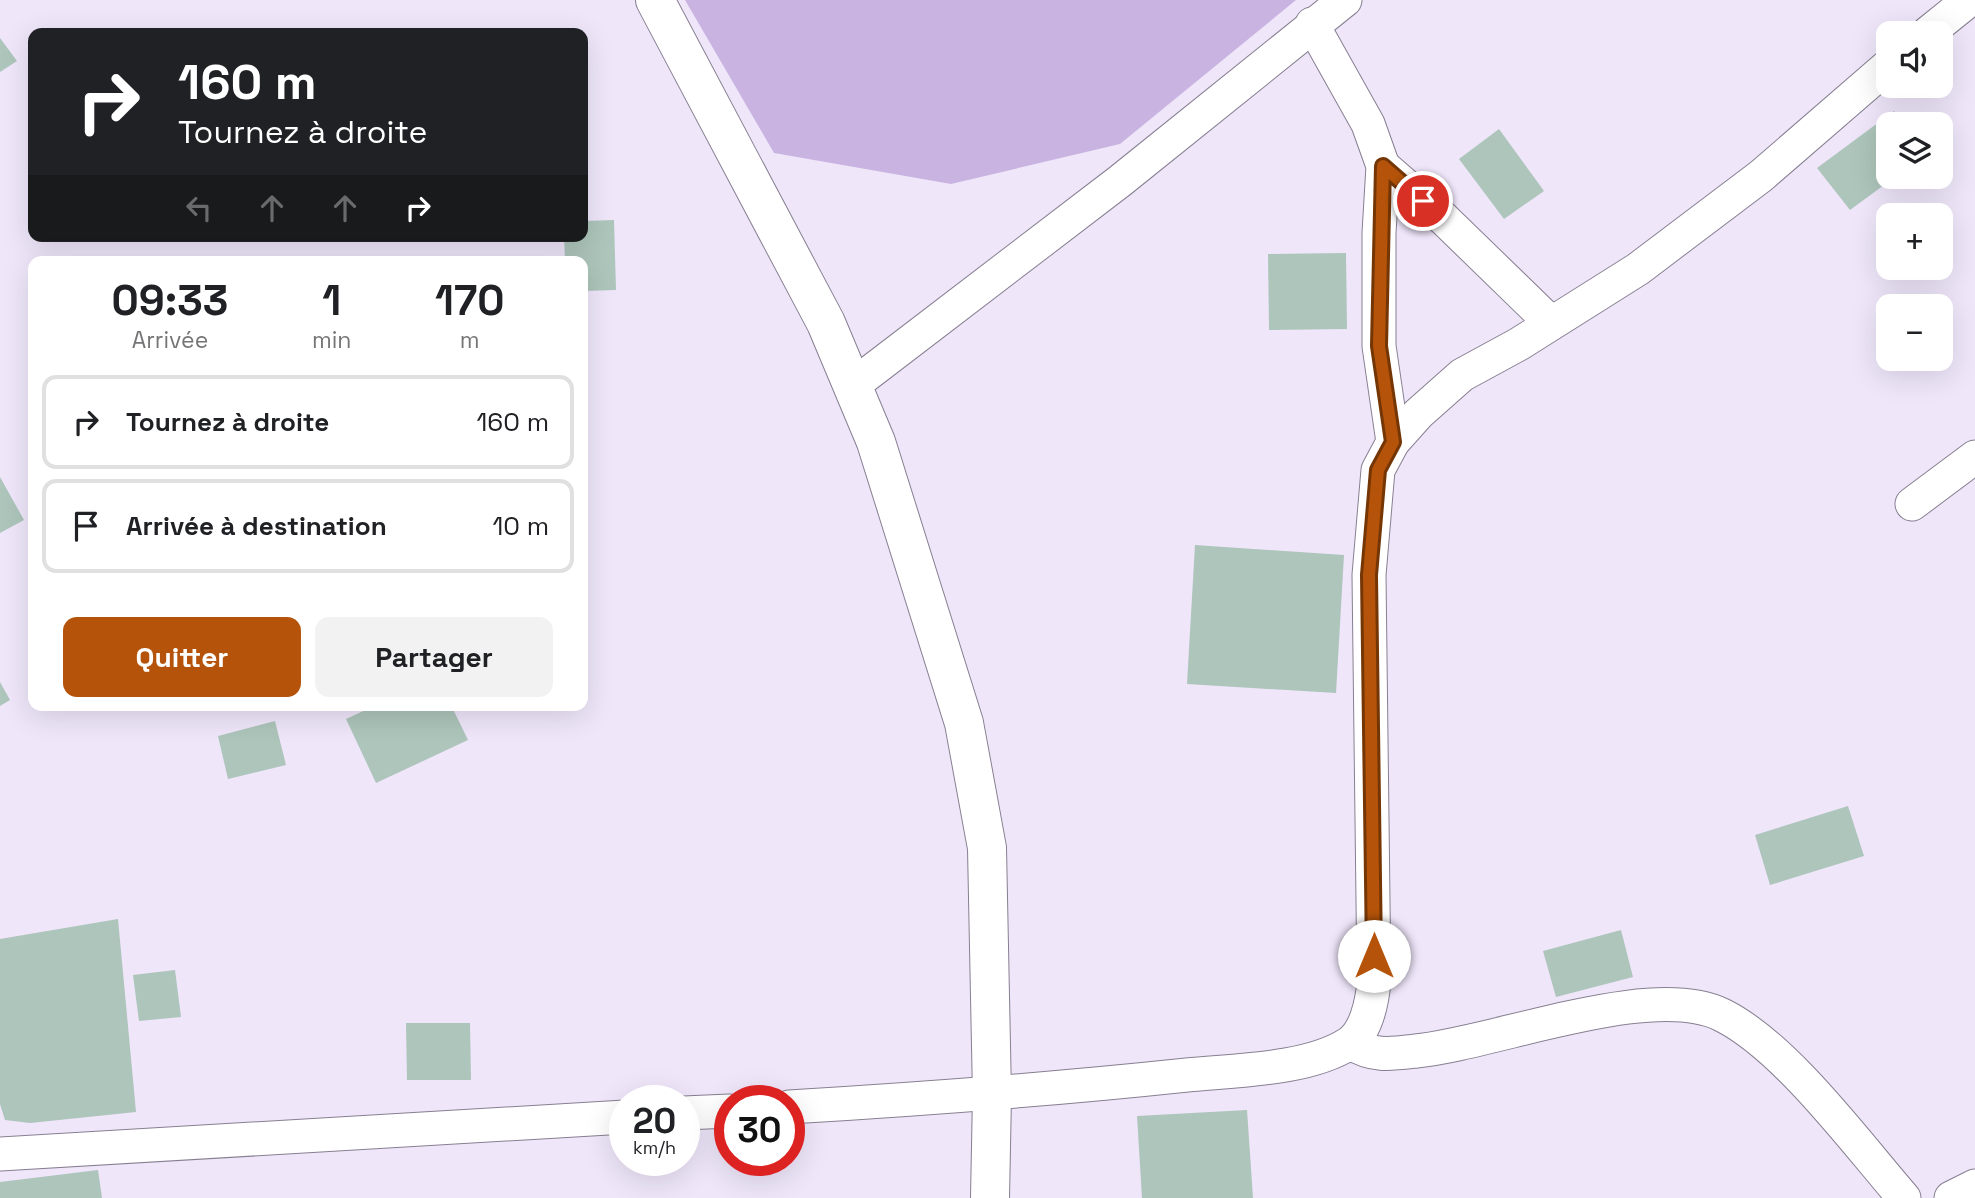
<!DOCTYPE html>
<html lang="fr">
<head>
<meta charset="utf-8">
<style>
  :root { --surface:#fff; --page:#f2f2f2; --text:#202124; --muted:#757577; --line:#e0e0e0; --accent:#b45309 }
  body { margin:0; font-family:"Space Grotesk",sans-serif; background:var(--page); color:var(--text); height:100vh; display:flex; flex-direction:column; font-size:26px; white-space:nowrap }
  * { box-sizing:border-box; margin:0 }
  p { font-size:23px; color:var(--muted) }
  .icon { flex:none; width:38px; height:38px; fill:none; stroke:currentColor; stroke-width:2; stroke-linecap:round; stroke-linejoin:round }
  .map { position:relative; flex:1; overflow:hidden }
  .details { position:absolute; left:28px; top:256px; width:560px; height:455px; display:flex; flex-direction:column; background:var(--surface); border-radius:14px; box-shadow:0 7px 28px #0002 }
  .details>* { flex:none }
  .guide { position:absolute; left:28px; top:28px; width:560px; height:214px; border-radius:14px; box-shadow:0 7px 28px #0002; background:#202124; color:#fff; overflow:hidden }
  .fabs { position:absolute; left:1876px; top:21px; display:grid; gap:14px }
  .fabs a { display:grid; place-items:center; width:77px; height:77px; border-radius:14px; background:var(--surface); box-shadow:0 7px 28px #0002; font-size:35px }
  .speed { position:absolute; left:609px; top:1085px; display:flex; gap:14px; font-size:35px; font-weight:700; text-align:center }
  .speed>* { display:grid; place-content:center; width:91px; height:91px; border-radius:50%; background:var(--surface); box-shadow:0 7px 28px #0002; line-height:1 }
  .speed small { font-size:18px; font-weight:400 }
  .speed .limit { border:10px solid #d22; background:#fff; color:#111 }
  .pin { position:absolute; display:grid; place-items:center; width:60px; height:60px; color:#fff; margin:-30px; border:4px solid #fff; border-radius:50%; box-shadow:0 2px 7px #0007 }
  .me { position:absolute; width:77px; margin:-38px; rotate:0deg; stroke-linejoin:round; filter:drop-shadow(0 0 5px #0008) }
  .turn { display:flex; align-items:center; gap:24px; height:147px; padding:0 35px; font-size:32px }
  .turn .icon { width:91px; height:91px; stroke-width:2.5 }
  .turn b { display:block; font-size:49px; line-height:60px }
  .lanes { display:flex; align-items:center; height:66px; padding:0 35px; background:#0003; justify-content:center; gap:35px; direction:ltr }
  .lanes .off { opacity:.35 }
  .eta { display:flex; justify-content:space-evenly; align-items:center; height:119px; text-align:center }
  .eta b { font-size:42px; font-weight:700; line-height:49px }
  .action { display:flex; gap:14px; margin-top:auto; padding:14px 35px }
  .action a { flex:1; height:80px; border-radius:14px; background:var(--accent); color:#fff; font-size:28px; font-weight:700; line-height:80px; text-align:center }
  .action a+a { background:var(--page); color:var(--text) }
  ul { padding:0; list-style:none }
  li { display:flex; align-items:center; gap:21px; height:94px; margin:0 14px 10px; padding:0 21px; border:4px solid var(--line); border-radius:14px }
  li div { flex:1 }
  li b { display:block; font-size:26px }
  li em { font-style:normal }
  .map>svg:first-child { display:block }
</style>
</head>
<body>
<div class="map">
<svg width="1975" height="1198" viewBox="0 0 1975 1198">
  <rect width="100%" height="100%" fill="#efe6fa"/>
  <polygon fill="#c9b4e1" points="685,0 1296,0 1120,144 951,184 774,153"/>
  <g fill="#adc5bb">
    <polygon points="0,38 17,61 0,72"/>
    <polygon points="1894,111 1904,124 1888,124 1888,177 1895,177 1850,210 1817,168"/>
    <polygon points="1499,129 1544,191 1504,219 1459,159"/>
    <polygon points="614,220 616,290 583,291 583,261 565,261 564,236 583,236 583,221"/>
    <polygon points="1346,253 1347,329 1269,330 1268,254"/>
    <polygon points="0,477 24,520 0,533"/>
    <polygon points="1195,545 1344,555 1336,693 1187,684"/>
    <polygon points="0,682 10,700 0,706"/>
    <polygon points="376,705 451,705 468,740 376,783 346,719"/>
    <polygon points="275,721 286,765 228,779 218,736"/>
    <polygon points="1848,806 1864,856 1770,885 1755,835"/>
    <polygon points="118,919 136,1112 30,1123 5,1120 0,1104 0,939"/>
    <polygon points="1621,930 1633,977 1556,997 1543,951"/>
    <polygon points="175,970 181,1017 139,1021 133,975"/>
    <polygon points="406,1023 470,1023 471,1080 407,1080"/>
    <polygon points="1247,1110 1253,1198 1142,1198 1137,1116"/>
    <polygon points="98,1170 102,1198 0,1198 0,1182"/>
  </g>
  <g fill="none" stroke-linecap="round" stroke-linejoin="round">
    <defs>
      <g id="street">
        <polyline points="1312,24 1368,124 1383,166 1379,233 1379,346 1393,442"/>
        <polyline points="1928,33 1969,0"/>
        <polyline points="1383,166 1444,219 1551,323"/>
        <polyline points="852,386 1120,181 1345,0"/>
        <polyline points="1912,504 1975,457"/>
        <path d="M1351,1043c22,14 40,11 65,8 80,-8 236,-71 306,-36 63,31 135,129 182,183"/>
        <path d="M789,1107c133,-8 266,-18 398,-32 48,-5 120,-5 161,-31 18,-11 24,-42 26,-62l-5,-407 9,-105 15,-28 25,-28 44,-39 57,-31 119,-75 123,-93 127,-110"/>
        <polyline points="684,1113 730,1111"/>
        <polyline points="0,1154 625,1117"/>
        <polyline points="1951,1198 1975,1186"/>
      </g>
      <polyline id="secondary" points="655,0 826,323 876,442 964,723 987,848 992,1095 990,1198"/>
    </defs>
    <use href="#street" stroke="#877f91" stroke-width="35"/>
    <use href="#secondary" stroke="#877f91" stroke-width="40"/>
    <use href="#street" stroke="#fff" stroke-width="33"/>
    <use href="#secondary" stroke="#fff" stroke-width="38"/>
  </g>
  <g fill="none" stroke-linecap="round" stroke-linejoin="round">
    <defs>
      <polyline id="route" points="1374,956 1369,575 1378,470 1393,442 1379,346 1383,166 1423,201"/>
    </defs>
    <use href="#route" stroke="#753606" stroke-width="18"/>
    <use href="#route" stroke="#b45309" stroke-width="12"/>
  </g>
</svg>
<div class="fabs">
<a><svg class="icon" aria-label="sound" viewBox="0 0 24 24"><path d="M4 9h4l5-4v14l-5-4H4zM17 9q2 3 0 6"/></svg></a>
<a><svg class="icon" aria-label="layers" viewBox="0 0 24 24"><path d="M12 4l9 5-9 5-9-5zM3 14l9 5 9-5"/></svg></a>
<a>+</a>
<a>−</a>
</div>
<div class="speed"><div>20<small>km/h</small></div><div class="limit">30</div></div>
<div class="pin" style="left:1423px;top:201px;background:#d93025"><svg class="icon" aria-label="arrive" viewBox="0 0 24 24"><path d="M6 21V4h12l-3 4 3 4H6"/></svg></div>
<svg class="me" style="left:1374px;top:956px" viewBox="-20 -20 40 40"><circle r="19" fill="#fff"/><path d="M0-13L10 11 0 6-10 11z" fill="#b45309"/></svg>
<div class="guide">
<div class="turn"><svg class="icon" aria-label="right" viewBox="0 0 24 24"><path d="M7 20v-9h11M14 6l5 5-5 5"/></svg><div><b>160 m</b>Tournez à droite</div></div>
<div class="lanes"><svg class="icon off" aria-label="left" viewBox="0 0 24 24"><path d="M17 20v-9H6M10 6l-5 5 5 5"/></svg><svg class="icon off" aria-label="ahead" viewBox="0 0 24 24"><path d="M12 20V5M6 11l6-6 6 6"/></svg><svg class="icon off" aria-label="ahead" viewBox="0 0 24 24"><path d="M12 20V5M6 11l6-6 6 6"/></svg><svg class="icon" aria-label="right" viewBox="0 0 24 24"><path d="M7 20v-9h11M14 6l5 5-5 5"/></svg></div>
</div>
<section class="details">
<div class="eta">
<div><b>09:33</b><p>Arrivée</p></div>
<div><b>1</b><p>min</p></div>
<div><b>170</b><p>m</p></div>
</div>
<ul>
<li><svg class="icon" aria-label="right" viewBox="0 0 24 24"><path d="M7 20v-9h11M14 6l5 5-5 5"/></svg><div><b>Tournez à droite</b></div><em>160 m</em></li>
<li><svg class="icon" aria-label="arrive" viewBox="0 0 24 24"><path d="M6 21V4h12l-3 4 3 4H6"/></svg><div><b>Arrivée à destination</b></div><em>10 m</em></li>
</ul>
<div class="action"><a>Quitter</a><a>Partager</a></div>
</section>
</div>
</body>
</html>
